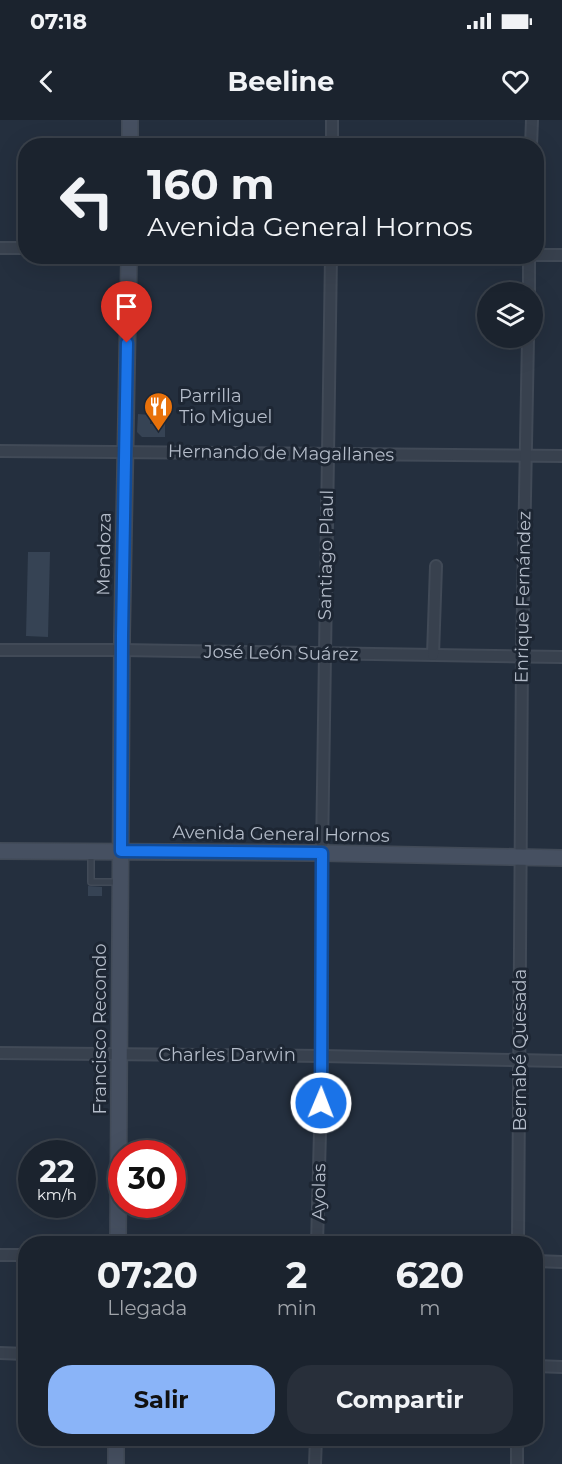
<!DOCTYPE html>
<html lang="es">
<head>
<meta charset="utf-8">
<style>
  :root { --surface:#1b232e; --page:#282f3a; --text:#f1f3f6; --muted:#a0a4aa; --line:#39404a; --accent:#8ab4f8 }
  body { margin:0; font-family:Montserrat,sans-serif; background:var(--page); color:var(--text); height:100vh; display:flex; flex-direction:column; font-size:22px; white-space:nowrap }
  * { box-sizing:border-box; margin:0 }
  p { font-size:20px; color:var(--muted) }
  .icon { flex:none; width:33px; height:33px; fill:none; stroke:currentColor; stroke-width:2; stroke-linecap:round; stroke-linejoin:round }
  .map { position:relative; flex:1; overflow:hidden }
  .drawer { position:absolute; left:18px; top:1116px; width:525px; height:210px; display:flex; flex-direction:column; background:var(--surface); border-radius:24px; box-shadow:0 6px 24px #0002,0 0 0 2px var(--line) }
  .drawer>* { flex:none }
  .top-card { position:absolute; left:18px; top:18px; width:526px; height:126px; border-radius:24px; box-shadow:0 6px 24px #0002,0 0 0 2px var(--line); background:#1b232e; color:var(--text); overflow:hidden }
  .fabs { position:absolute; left:477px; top:162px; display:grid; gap:12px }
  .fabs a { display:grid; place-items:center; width:66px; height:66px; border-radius:50%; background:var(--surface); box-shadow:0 6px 24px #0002,0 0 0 2px var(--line); font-size:30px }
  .speed { position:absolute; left:18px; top:1020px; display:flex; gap:12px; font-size:30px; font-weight:700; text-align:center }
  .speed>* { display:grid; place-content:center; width:78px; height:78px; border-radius:50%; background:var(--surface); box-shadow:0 6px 24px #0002,0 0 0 2px var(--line); line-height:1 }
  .speed small { font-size:15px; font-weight:400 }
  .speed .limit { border:9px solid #d22; background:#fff; color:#111 }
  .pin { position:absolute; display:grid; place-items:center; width:51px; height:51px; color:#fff; margin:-62px -26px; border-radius:50% 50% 50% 0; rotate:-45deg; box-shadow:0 0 6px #0007 }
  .pin .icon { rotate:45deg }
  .me { position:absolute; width:66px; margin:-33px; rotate:1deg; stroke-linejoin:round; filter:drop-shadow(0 0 4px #0008) }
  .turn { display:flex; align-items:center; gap:21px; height:126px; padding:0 30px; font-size:27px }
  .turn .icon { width:78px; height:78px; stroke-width:2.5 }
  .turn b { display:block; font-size:42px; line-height:51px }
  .eta { display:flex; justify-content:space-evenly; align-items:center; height:102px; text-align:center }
  .eta b { font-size:36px; font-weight:700; line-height:42px }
  .primary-button { display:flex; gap:12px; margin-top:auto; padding:12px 30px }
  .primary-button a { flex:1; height:69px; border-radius:24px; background:var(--accent); color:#111; font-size:24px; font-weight:700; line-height:69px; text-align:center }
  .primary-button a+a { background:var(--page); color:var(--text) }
  .status { display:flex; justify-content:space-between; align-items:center; height:42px; padding:0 30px; background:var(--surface); direction:ltr }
  .status svg { height:16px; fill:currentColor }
  header { display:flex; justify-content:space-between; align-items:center; height:78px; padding:0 30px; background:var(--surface); font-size:27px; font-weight:700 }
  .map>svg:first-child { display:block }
</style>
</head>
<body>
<div class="status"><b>07:18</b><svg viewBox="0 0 49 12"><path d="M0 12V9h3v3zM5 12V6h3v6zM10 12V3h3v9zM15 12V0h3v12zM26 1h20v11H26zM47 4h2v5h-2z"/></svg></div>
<header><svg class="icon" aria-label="back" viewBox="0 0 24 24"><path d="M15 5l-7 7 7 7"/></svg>Beeline<svg class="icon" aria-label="heart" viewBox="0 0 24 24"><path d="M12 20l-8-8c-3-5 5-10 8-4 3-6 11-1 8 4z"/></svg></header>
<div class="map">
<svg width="562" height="1344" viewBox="0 0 562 1344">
  <rect width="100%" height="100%" fill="#242f3e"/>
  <g fill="#364354">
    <polygon points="138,294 151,295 150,304 165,304 165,317 142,317 137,312"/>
    <polygon points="28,432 50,432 48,517 26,516"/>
    <polygon points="88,766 102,767 102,776 88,776"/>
  </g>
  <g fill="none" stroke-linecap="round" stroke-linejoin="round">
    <defs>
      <polyline id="lane" points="91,733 91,762 119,762"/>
      <g id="street">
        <polyline points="332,26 332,0"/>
        <polyline points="531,26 532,0"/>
        <polyline points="0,128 26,128"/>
        <polyline points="537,135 562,135"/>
        <polyline points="529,172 529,136"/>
        <polyline points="0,331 562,336"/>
        <polyline points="0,530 122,530 562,537"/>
        <polyline points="433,535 436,446"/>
        <polyline points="0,933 322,936 562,941"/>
        <polyline points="317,1124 322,936 322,733 331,136"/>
        <polyline points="518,1124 522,536 528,218"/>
        <polyline points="0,1135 26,1135"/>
        <polyline points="536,1141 562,1142"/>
        <polyline points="0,1233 26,1234"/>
        <polyline points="536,1246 562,1247"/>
        <polyline points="517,1318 517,1344"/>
        <polyline points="315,1344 316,1318"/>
      </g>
      <g id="secondary">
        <polyline points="130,26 130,0"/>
        <polyline points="0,731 322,733 562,738"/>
        <polyline points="118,1124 122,516 129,136"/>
        <polyline points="116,1344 116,1318"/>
      </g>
    </defs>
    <use href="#lane" stroke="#414a57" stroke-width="8"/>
    <use href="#street" stroke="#414a57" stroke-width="14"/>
    <use href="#secondary" stroke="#414a57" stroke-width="18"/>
    <use href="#lane" stroke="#38414e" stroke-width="5"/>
    <use href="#street" stroke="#38414e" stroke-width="10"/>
    <use href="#secondary" stroke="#465061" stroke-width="15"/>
  </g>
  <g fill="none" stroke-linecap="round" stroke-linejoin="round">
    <defs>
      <polyline id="route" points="127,223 122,516 121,731 322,733 321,983"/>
    </defs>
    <use href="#route" stroke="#114b97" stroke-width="15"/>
    <use href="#route" stroke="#1a73e8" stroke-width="10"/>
  </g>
  <defs>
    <symbol id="restaurant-pin" viewBox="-11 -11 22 30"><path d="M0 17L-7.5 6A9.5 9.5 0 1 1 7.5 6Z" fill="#e8710a" stroke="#1d2633"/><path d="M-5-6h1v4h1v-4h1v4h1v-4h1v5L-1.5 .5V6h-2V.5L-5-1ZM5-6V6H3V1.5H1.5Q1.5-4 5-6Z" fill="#fff"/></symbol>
  </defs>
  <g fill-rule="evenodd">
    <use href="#restaurant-pin" x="142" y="270" width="33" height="45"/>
  </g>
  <g text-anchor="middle" stroke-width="6" stroke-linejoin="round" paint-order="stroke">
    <g font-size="18" fill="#b4bcc9" stroke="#1d2633" text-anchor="start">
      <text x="179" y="282">Parrilla<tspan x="179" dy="21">Tio Miguel</tspan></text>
    </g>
    <g font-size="18" fill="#b4bcc9" stroke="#1d2633">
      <text transform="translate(281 333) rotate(1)" y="6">Hernando de Magallanes</text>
      <text transform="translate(104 434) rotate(-89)" y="6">Mendoza</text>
      <text transform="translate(326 435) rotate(-89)" y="6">Santiago Plaul</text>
      <text transform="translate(523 477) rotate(-89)" y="6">Enrique Fernández</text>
      <text transform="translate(281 533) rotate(1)" y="6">José León Suárez</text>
      <text transform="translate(281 714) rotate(1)" y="6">Avenida General Hornos</text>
      <text transform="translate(100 909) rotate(-90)" y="6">Francisco Recondo</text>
      <text transform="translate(520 930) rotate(-90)" y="6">Bernabé Quesada</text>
      <text x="227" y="941">Charles Darwin</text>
      <text transform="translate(319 1072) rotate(-89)" y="6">Ayolas</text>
    </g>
  </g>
</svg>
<div class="fabs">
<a><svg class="icon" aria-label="layers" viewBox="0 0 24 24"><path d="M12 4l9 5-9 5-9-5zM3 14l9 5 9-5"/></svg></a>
</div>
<div class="speed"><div>22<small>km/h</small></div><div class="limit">30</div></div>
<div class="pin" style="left:127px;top:223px;background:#d93025"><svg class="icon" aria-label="arrive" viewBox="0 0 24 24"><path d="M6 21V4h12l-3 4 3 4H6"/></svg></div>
<svg class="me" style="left:321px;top:983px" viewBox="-20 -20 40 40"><circle r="17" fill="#1a73e8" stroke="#fff" stroke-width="3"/><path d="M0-11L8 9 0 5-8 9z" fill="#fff"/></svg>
<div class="top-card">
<div class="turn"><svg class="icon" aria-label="left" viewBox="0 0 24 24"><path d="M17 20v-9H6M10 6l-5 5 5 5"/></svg><div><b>160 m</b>Avenida General Hornos</div></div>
</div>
<section class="drawer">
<div class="eta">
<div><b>07:20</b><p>Llegada</p></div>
<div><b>2</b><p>min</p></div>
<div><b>620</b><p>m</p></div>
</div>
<div class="primary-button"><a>Salir</a><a>Compartir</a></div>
</section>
</div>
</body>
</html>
